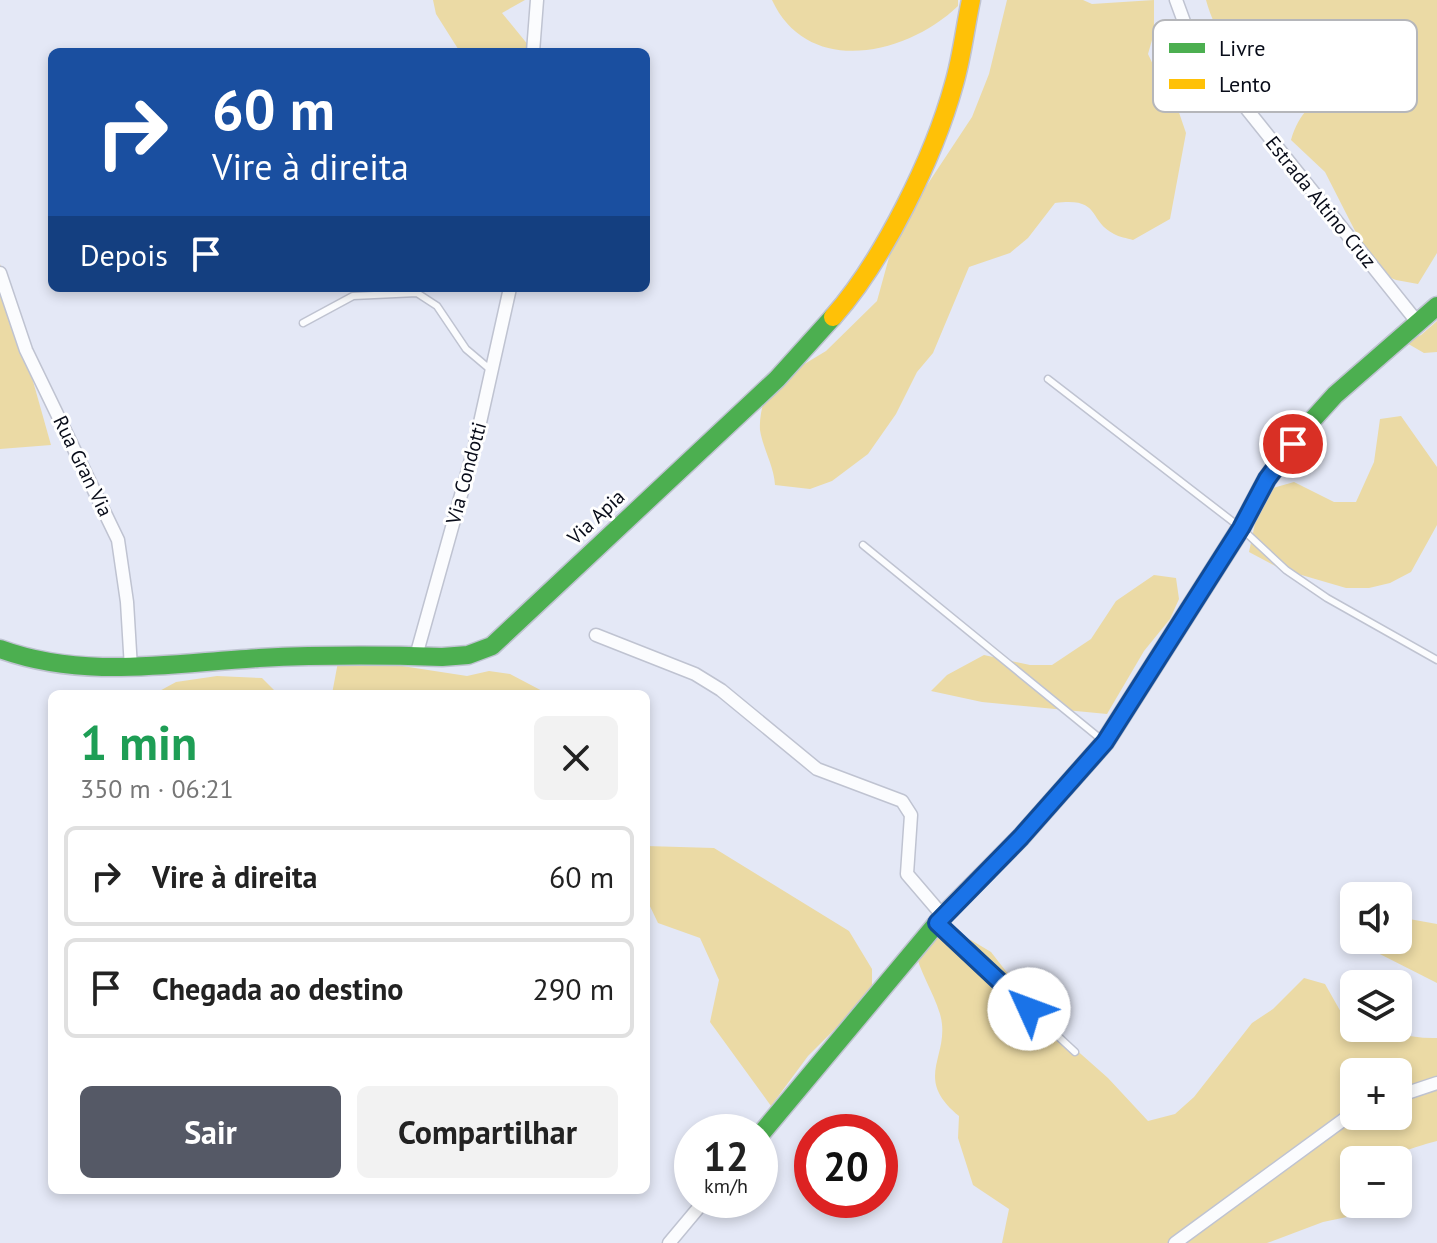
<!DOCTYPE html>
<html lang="pt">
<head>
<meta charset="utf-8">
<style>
  :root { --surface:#fff; --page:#f2f2f2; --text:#222; --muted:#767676; --line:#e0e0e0; --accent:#555966 }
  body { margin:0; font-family:"PT Sans",sans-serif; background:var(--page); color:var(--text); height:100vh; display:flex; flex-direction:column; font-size:30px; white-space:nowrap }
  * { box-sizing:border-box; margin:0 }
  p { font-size:26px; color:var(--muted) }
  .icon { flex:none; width:44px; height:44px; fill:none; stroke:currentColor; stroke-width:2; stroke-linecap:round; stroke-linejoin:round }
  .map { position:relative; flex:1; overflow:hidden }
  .details { position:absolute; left:48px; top:690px; width:602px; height:504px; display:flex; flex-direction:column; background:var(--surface); border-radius:12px; box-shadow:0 4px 12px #0003 }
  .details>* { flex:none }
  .top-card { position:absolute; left:48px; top:48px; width:602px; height:244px; border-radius:12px; box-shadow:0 4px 12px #0003; background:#1a4fa0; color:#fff; overflow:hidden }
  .fabs { position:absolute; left:1340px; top:882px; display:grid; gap:16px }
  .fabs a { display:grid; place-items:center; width:72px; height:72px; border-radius:12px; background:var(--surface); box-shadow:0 4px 12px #0003; font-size:40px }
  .speed { position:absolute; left:674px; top:1114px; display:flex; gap:16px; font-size:40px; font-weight:700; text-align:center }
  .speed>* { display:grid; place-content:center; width:104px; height:104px; border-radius:50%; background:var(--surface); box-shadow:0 4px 12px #0003; line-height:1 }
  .speed small { font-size:20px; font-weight:400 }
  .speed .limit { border:12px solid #d22; background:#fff; color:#111 }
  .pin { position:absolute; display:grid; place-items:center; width:68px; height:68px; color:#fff; margin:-34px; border:4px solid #fff; border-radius:50%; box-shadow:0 2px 8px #0007 }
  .me { position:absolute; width:88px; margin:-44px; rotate:313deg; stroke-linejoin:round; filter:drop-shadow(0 0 6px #0008) }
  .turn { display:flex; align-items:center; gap:28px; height:168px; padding:0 32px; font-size:36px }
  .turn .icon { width:104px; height:104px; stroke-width:2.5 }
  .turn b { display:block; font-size:56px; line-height:68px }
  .then { display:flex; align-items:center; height:76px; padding:0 32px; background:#0003; gap:16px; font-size:30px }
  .round { display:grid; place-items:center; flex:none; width:84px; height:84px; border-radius:12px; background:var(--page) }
  .headline { display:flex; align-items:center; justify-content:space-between; height:136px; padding:0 32px }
  h1 { font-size:48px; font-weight:800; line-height:60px; color:#1e9e55 }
  .action { display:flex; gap:16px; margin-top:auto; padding:16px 32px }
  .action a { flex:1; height:92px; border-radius:12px; background:var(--accent); color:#fff; font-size:32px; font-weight:800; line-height:92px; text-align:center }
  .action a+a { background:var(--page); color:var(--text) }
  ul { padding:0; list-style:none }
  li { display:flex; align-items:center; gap:24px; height:100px; margin:0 16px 12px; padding:0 16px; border:4px solid var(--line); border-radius:12px }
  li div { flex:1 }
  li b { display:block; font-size:30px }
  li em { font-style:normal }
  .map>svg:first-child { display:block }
</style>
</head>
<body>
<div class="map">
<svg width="1437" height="1243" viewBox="0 0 1437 1243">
  <rect width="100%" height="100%" fill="#e4e8f6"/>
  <g fill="#ebdaa5" fill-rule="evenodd">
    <polygon points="433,0 525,0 502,13 529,46 549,52 460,52 436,14"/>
    <path d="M772,0h186v6c-51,49 -150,72 -186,-6z"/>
    <path d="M1007,0h76l9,4 62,-4v33l-6,21 9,19 15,19 14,41 -16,86 -37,21c-6,-2 -14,-3 -19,-6 -27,-14 -12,-37 -59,-31l-27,35 -18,15 -41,14 -36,86 -16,19 -21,42 -28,40 -36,27 -22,8 -35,-4c-1,-19 -12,-36 -15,-55 -1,-15 4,-30 8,-44l58,-35 51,-50 19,-69 76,-115 17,-43z"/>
    <path d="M1206,0h231v253l-19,31 -22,-4 -20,-8 -51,-100 -34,-32c8,-27 22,-39 46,-52l4,-25 -19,-11 -22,8 -16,15c-42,-6 -67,-34 -78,-75z"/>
    <polygon points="0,264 51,445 0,449"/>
    <polygon points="1437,321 1437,352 1424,353 1405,342 1421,335"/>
    <polygon points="1401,416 1437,467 1437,525 1411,572 1390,583 1369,588 1346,588 1281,569 1249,552 1258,509 1273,488 1294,482 1334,502 1356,502 1374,462 1380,419"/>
    <polygon points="1154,575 1176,578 1179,599 1170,619 1144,651 1107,714 982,702 931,691 947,675 984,655 1030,665 1052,665 1091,639 1116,601"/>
    <polygon points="357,653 402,666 467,676 489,671 510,674 548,694 332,694 338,662"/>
    <polygon points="217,676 262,678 278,694 154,694 176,682"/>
    <polygon points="646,846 714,848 849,931 872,969 872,992 808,1056 771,1106 710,1022 719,980 700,938 658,923 646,898"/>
    <polygon points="1398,917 1437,924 1437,983 1364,946 1363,940 1398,940"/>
    <path d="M926,930l45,10 20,12 56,72 61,54 40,43 27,-7 19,-17 58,-74 21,-14 31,-31 21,6 21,37 8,2v5c29,0 54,11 83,10v103c-31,8 -51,19 -83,19v44h3l-10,13 -24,5 -56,21h-265l7,-34 -36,-24 -15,-47 1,-22c-48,-39 -7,-60 -19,-102 -7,-23 -20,-41 -25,-64zM1354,1072h44v44h-44z"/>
  </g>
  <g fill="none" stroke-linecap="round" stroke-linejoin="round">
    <defs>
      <g id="lane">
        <polyline points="303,323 353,296 417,293 437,306 466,349 492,371"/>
        <polyline points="1048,379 1241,528 1286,570 1327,598 1437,660"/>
        <polyline points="863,545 1102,740"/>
        <polyline points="939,926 1075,1052"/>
      </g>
      <g id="street">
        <polyline points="1176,0 1190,38 1418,323"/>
        <polyline points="533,52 537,0"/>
        <polyline points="0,273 26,350 118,540 127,602 131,668"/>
        <polyline points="596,635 695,674 721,690 817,769 902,801 911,815 907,874 943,916"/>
        <polyline points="416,656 475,445 510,288"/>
        <polyline points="1398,1096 1437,1083"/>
        <polyline points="669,1243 705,1200"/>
        <polyline points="1175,1243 1354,1112"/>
      </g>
      <g id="fast">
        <path d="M0,649c85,31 171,14 259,9 61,-3 122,-3 183,-1l26,-2 24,-9 285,-267 56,-62"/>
        <polyline points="760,1135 943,916 1021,837 1105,742 1241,528 1267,479 1306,427 1335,395 1437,306"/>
      </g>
      <path id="slow" d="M833,317c50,-56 101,-160 121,-233 8,-27 11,-56 17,-84"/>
    </defs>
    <use href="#lane" stroke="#bfc3d1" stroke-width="9"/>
    <use href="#street" stroke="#bfc3d1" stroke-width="15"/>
    <use href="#fast" stroke="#bfc3d1" stroke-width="21"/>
    <use href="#slow" stroke="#bfc3d1" stroke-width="21"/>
    <use href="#lane" stroke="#fbfcfe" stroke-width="6"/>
    <use href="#street" stroke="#fbfcfe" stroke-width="12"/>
    <use href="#fast" stroke="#4caf50" stroke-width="18"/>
    <use href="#slow" stroke="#ffc107" stroke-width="18"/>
  </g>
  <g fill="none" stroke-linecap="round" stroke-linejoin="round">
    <defs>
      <polyline id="route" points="1029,1009 937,923 1021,837 1105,742 1241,528 1267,479 1293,444"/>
    </defs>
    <use href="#route" stroke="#114b97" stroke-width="20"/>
    <use href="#route" stroke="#1a73e8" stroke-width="14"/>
  </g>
  <g text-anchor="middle" stroke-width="6" stroke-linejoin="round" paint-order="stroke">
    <g font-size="20" fill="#080c19" stroke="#fff">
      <text transform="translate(1321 202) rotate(51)" y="7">Estrada Altino Cruz</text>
      <text transform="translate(83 466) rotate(64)" y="7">Rua Gran Via</text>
      <text transform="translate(466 473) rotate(-75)" y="7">Via Condotti</text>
      <text transform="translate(596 517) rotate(-43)" y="7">Via Apia</text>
    </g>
  </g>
  <rect x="1153" y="20" width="264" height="92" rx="12" fill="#fff" stroke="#b5b6ba" stroke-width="2"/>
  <rect x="1169" y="43" width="36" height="10" fill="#4caf50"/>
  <rect x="1169" y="79" width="36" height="10" fill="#ffc107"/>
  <g font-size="22" fill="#080c19">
    <text x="1219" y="56">Livre</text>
    <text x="1219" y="92">Lento</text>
  </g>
</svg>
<div class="fabs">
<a><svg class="icon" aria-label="sound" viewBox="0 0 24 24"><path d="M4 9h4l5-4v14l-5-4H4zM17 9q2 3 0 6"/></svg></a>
<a><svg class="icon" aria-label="layers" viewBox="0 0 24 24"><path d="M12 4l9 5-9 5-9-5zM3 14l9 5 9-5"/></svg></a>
<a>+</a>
<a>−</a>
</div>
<div class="speed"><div>12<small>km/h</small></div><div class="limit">20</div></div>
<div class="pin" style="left:1293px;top:444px;background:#d93025"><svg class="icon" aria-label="arrive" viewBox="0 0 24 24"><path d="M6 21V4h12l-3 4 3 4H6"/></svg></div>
<svg class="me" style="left:1029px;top:1009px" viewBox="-20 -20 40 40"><circle r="19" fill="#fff"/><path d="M0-13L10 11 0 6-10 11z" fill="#1a73e8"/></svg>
<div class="top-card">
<div class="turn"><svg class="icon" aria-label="right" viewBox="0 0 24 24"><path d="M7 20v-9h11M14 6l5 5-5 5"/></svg><div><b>60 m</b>Vire à direita</div></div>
<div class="then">Depois<svg class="icon" aria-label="arrive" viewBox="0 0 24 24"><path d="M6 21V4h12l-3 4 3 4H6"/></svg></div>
</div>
<section class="details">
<div class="headline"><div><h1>1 min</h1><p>350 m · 06:21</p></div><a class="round"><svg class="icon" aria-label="close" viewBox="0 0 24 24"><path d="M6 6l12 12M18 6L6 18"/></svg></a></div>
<ul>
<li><svg class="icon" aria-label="right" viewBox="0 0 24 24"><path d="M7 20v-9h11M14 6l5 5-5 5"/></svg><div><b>Vire à direita</b></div><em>60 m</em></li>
<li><svg class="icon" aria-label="arrive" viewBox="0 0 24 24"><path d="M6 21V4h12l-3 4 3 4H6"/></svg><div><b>Chegada ao destino</b></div><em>290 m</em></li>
</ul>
<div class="action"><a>Sair</a><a>Compartilhar</a></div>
</section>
</div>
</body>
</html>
